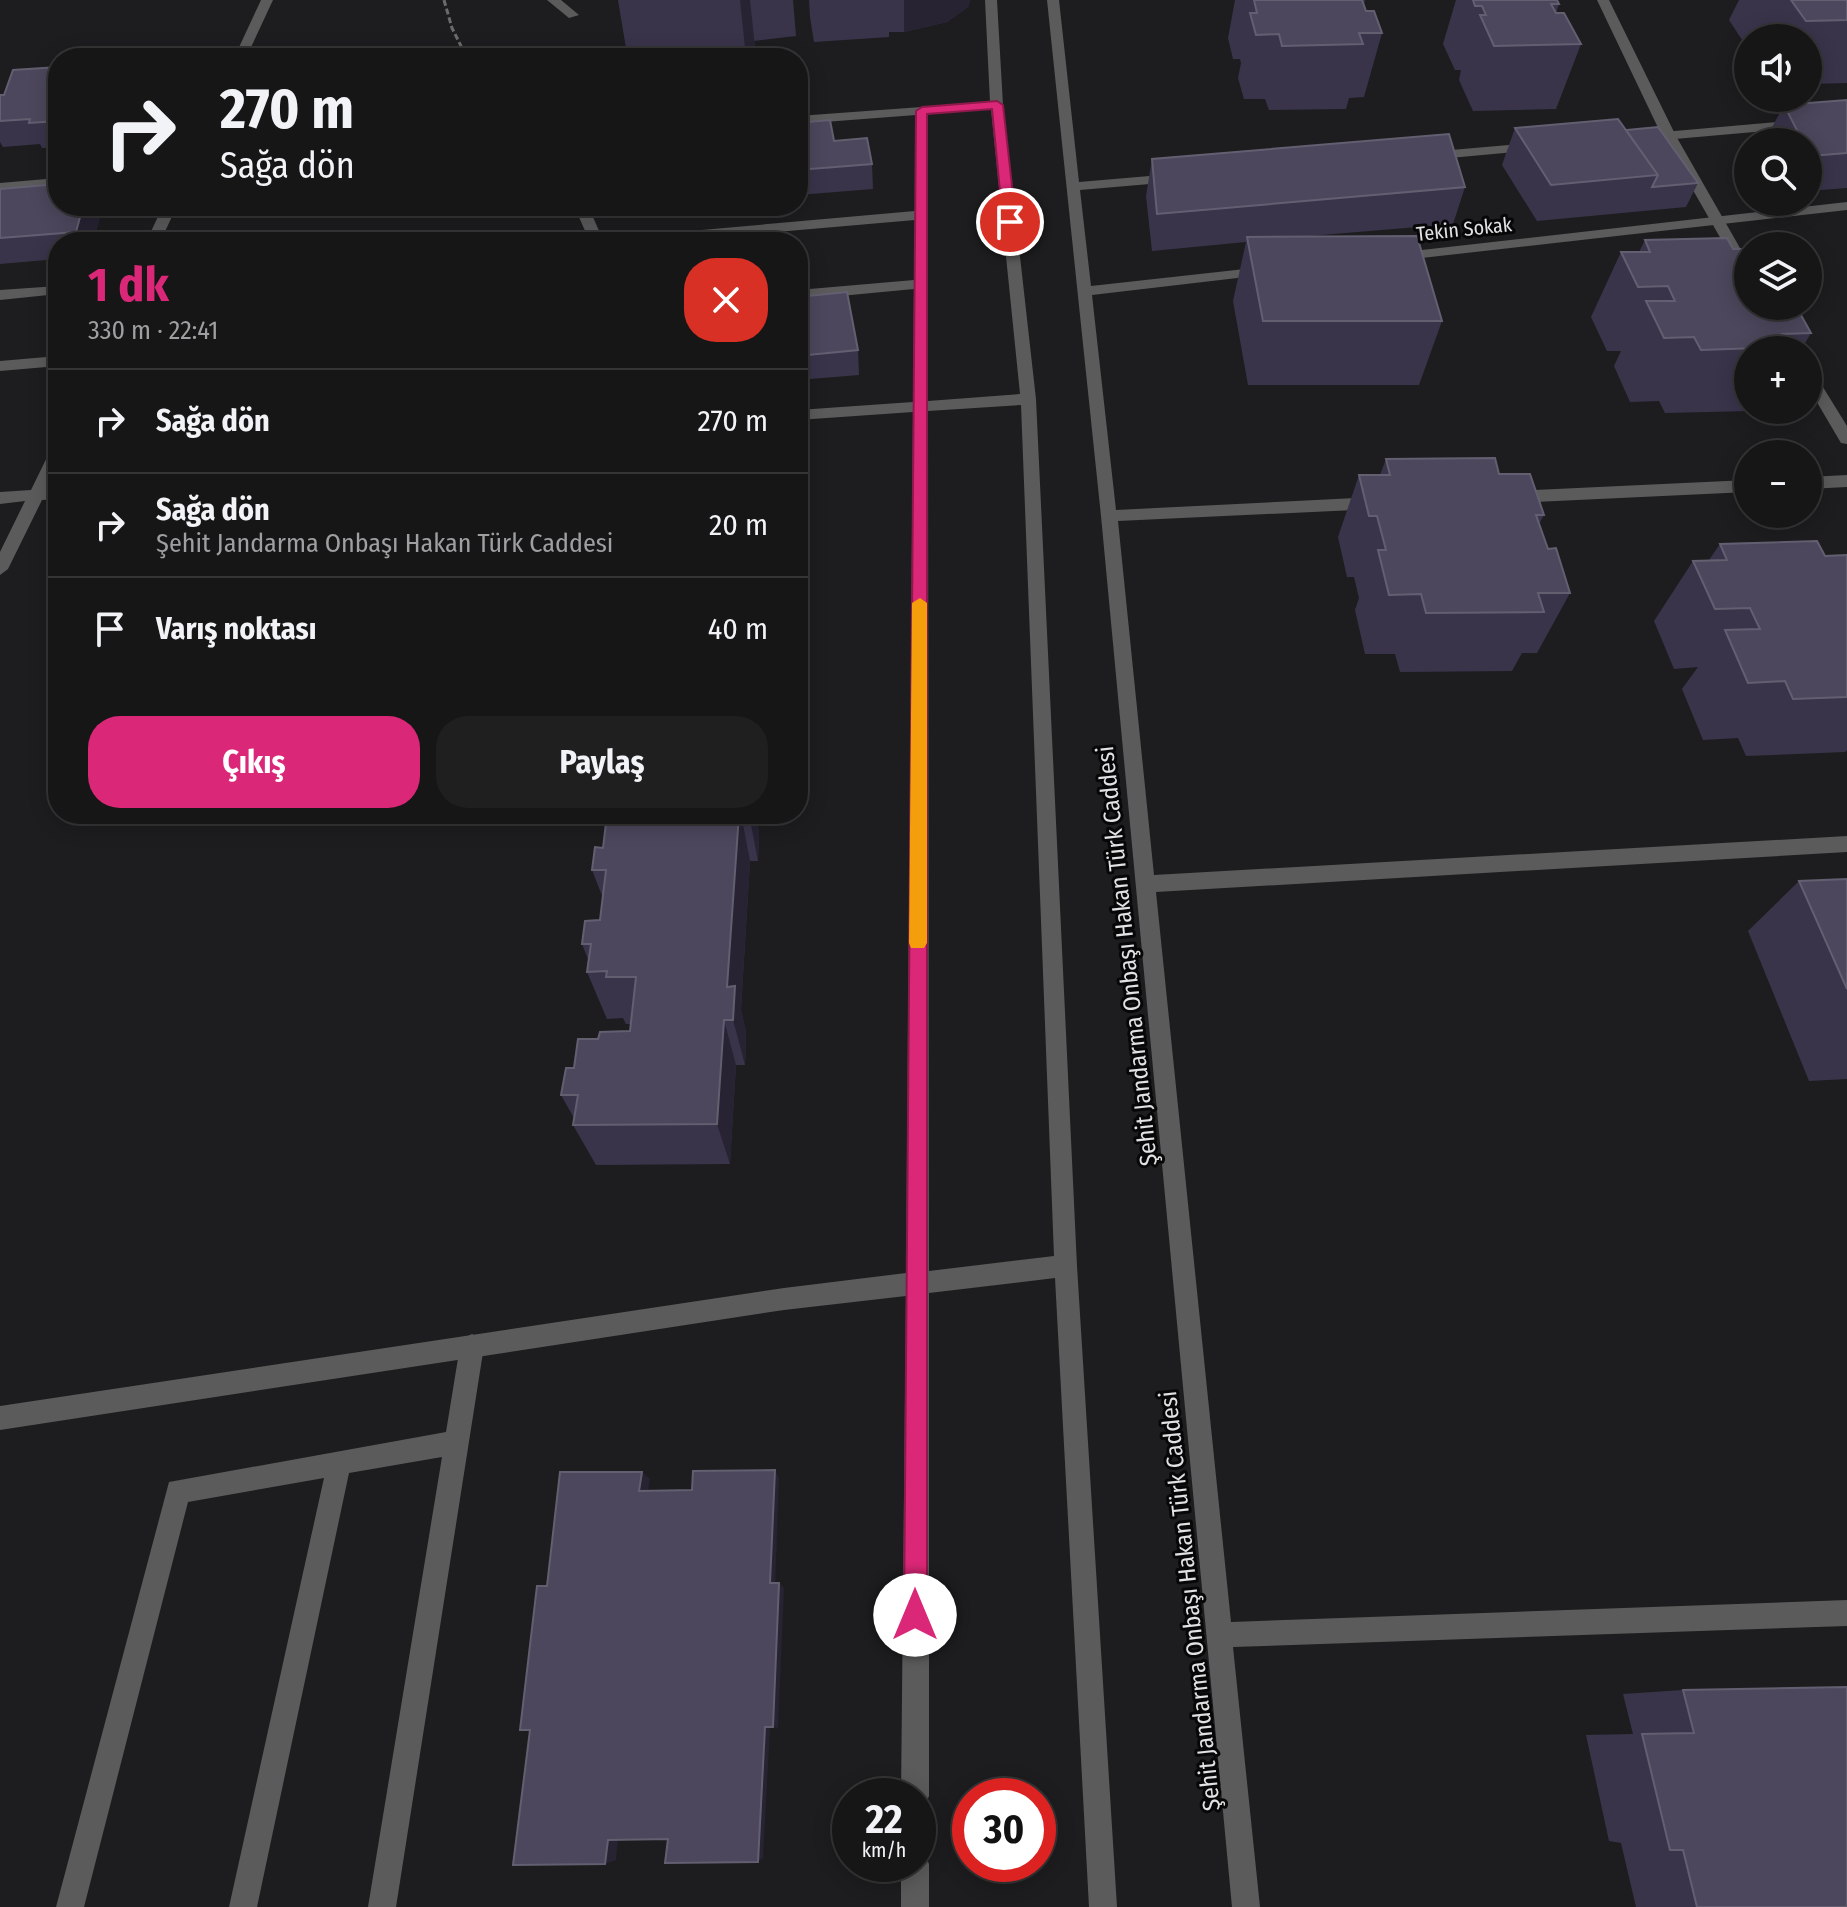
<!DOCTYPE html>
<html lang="tr">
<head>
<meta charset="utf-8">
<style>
  :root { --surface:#161617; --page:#1f1f20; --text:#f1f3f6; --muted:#9e9fa1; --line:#353536; --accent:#db2777 }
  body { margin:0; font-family:"Fira Sans Condensed",sans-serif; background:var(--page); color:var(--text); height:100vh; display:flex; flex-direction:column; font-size:30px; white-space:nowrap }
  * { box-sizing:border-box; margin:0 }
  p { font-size:26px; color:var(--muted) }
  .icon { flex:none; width:44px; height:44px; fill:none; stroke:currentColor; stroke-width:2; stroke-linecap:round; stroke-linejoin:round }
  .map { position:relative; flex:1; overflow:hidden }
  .sheet { position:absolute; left:48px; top:232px; width:760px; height:592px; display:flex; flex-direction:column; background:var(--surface); border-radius:32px; box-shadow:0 4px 20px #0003,0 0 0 2px var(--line) }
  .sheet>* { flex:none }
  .hud { position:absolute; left:48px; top:48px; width:760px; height:168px; border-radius:32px; box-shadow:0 4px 20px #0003,0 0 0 2px var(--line); background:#161617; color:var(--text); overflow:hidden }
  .controls { position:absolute; left:1734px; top:24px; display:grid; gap:16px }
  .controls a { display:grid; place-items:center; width:88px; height:88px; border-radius:50%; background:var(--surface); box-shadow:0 4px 20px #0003,0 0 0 2px var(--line); font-size:40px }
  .speed { position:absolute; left:832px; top:1778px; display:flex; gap:16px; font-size:40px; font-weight:700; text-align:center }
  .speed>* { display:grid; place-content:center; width:104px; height:104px; border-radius:50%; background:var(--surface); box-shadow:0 4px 20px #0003,0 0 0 2px var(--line); line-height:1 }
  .speed small { font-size:20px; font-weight:400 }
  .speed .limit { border:12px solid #d22; background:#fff; color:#111 }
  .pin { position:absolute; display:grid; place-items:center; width:68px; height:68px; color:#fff; margin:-34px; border:4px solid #fff; border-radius:50%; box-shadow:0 2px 8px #0007 }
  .me { position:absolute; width:88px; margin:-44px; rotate:0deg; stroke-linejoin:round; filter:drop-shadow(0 0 6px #0008) }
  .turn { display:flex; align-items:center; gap:28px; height:168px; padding:0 40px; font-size:36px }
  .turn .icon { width:104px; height:104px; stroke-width:2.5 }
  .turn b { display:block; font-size:56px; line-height:68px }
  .round { display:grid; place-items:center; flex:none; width:84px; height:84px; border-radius:32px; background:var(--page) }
  .overview { display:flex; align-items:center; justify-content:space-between; height:136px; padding:0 40px }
  h1 { font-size:48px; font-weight:700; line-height:60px; color:var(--accent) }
  .primary-button { display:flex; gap:16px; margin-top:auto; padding:16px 40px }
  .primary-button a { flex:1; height:92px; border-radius:32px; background:var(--accent); color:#fff; font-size:32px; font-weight:700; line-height:92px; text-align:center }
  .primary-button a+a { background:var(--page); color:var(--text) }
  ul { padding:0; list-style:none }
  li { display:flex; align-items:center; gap:24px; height:104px; padding:0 40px; border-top:2px solid var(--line) }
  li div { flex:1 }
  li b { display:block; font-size:30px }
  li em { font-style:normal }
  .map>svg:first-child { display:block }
</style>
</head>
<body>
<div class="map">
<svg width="1847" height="1907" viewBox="0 0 1847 1907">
  <rect width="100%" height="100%" fill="#1d1d1f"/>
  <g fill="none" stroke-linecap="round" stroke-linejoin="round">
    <polyline stroke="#6b6b6d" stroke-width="3" stroke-dasharray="6 3" stroke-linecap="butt" points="444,0 452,28 467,58"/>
    <g fill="#5c5b5b" fill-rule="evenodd">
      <polygon points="547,0 561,0 579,15 569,18"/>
      <polygon points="472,1334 480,1338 484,1346 396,1907 368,1907 442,1457 349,1473 257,1907 229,1907 324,1478 188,1502 84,1907 56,1907 169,1482 446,1432 460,1346 464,1338"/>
    </g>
    <g fill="#5c5b5b" fill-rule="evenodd">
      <polygon points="261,0 273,0 246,58 234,58"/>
      <path d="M985,0h12l6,105 33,294 41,867 40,641h-28l-34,-629 -126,15v503l-4,10 -7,2v-12h-17l5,-500 -122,14 -784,120v-24l784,-118 122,-15 7,-861 -115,8v-10l115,-8 1,-113 -116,11v-10l116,-10 1,-60 -256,22h-55l7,-4 304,-27 1,-96 -118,9v-8l192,-14zM991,109l29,285 -92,7v-287zM1021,405l33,851 -125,15 -1,-860z"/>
      <polygon points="1047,0 1059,0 1079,182 1173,174 1180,178 1173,182 1080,190 1091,286 1263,267 1270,271 1263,275 1092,295 1116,510 1376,497 1384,503 1376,509 1118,521 1154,875 1847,836 1847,852 1156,892 1231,1622 1847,1600 1847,1626 1233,1647 1260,1907 1232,1907 1101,516"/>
      <polygon points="1847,116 1847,124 1652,141 1645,137 1652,133"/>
      <polygon points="1532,143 1539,147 1537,150 1428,160 1421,156 1428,152"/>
      <polygon points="58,178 58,186 0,191 0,183"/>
      <polygon points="1847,202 1847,210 1395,261 1388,257 1395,253"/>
      <polygon points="163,206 177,206 160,242 146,242"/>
      <polygon points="574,206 588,206 604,242 590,242"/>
      <polygon points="58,286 58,294 0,300 0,290"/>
      <polygon points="58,356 58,366 0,371 0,361"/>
      <polygon points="58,446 58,467 48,488 58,487 58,499 42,500 8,569 0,575 0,552 25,501 0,504 0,492 31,490 52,447"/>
      <polygon points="1847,475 1847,487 1808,489 1808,477"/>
      <polygon points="1748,480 1748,492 1512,503 1504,497 1512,491"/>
      <polygon points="918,1851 925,1854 929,1864 929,1907 901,1907 901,1864 918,1864"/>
    </g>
    <g fill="#5c5b5b" fill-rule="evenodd">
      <polygon points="1597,0 1609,0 1676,136 1748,262 1748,278 1741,274 1662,136"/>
      <polygon points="1808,369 1813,371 1847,426 1847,444 1841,443 1808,387"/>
    </g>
  </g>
  <g fill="#3a344b">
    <polygon points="618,0 793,0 796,36 754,41 755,47 745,48 746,56 732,58 683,58 683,55 672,56 671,49 627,54"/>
    <polygon points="809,0 970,0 968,7 947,22 904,32 889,32 889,37 814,42 810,17"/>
    <polygon points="1235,0 1365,0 1364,4 1366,11 1382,33 1364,97 1349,98 1346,109 1269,110 1265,99 1244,99 1238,78 1241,63 1240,59 1233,59 1228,38"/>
    <polygon points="1456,0 1557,0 1559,4 1556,13 1581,44 1556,109 1473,111 1459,80 1461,70 1455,70 1443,44"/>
    <polygon points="1739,0 1847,0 1847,83 1808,84 1808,38 1748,38 1748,49 1729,20"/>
    <polygon points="58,67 58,147 42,148 40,144 3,147 0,142 0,95 4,95"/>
    <polygon points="1847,100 1847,188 1808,191 1808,142 1764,142 1784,105"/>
    <polygon points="798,123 834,141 872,164 873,189 798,195"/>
    <polygon points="1515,128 1626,130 1698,183 1686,207 1537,221 1502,165"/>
    <polygon points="1152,159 1465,187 1453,224 1310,236 1442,321 1419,385 1248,385 1233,301 1246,242 1152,251 1146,196"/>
    <polygon points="0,189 58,206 103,206 93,242 58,242 58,259 0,264"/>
    <polygon points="637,206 675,206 639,209"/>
    <polygon points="1645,240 1733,249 1748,306 1811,333 1801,350 1748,350 1749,411 1665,413 1659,401 1630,402 1614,366 1621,351 1607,351 1591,317 1621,252 1639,252"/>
    <polygon points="798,297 858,350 859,375 798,380"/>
    <polygon points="1386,459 1499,474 1544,515 1539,524 1548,549 1570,593 1537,653 1522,653 1512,671 1400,672 1395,654 1365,654 1355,610 1359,598 1354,577 1347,577 1338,537 1359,475 1380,475"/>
    <polygon points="1720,544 1825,556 1847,555 1847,750 1845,752 1746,756 1738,738 1703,740 1682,689 1698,667 1674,669 1654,621 1693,561 1709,560"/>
    <polygon points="628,814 756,814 759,834 758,861 750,861 741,1009 746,1033 745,1065 736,1065 730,1164 596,1165 573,1125 574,1118 561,1095 574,1068 598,1039 630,1031 631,1024 626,1024 623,1018 607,1019 587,972 588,959 582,944 600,920 603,898 592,870 603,848 629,817"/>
    <polygon points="1847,879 1847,1079 1809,1081 1748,931 1799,881"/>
    <polygon points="1683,1690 1847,1907 1636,1907 1621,1843 1609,1841 1586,1735 1633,1734 1623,1694"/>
  </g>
  <g fill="#272333">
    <polygon points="740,0 750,0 755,47 745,48"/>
    <polygon points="904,0 970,0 968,7 947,22 904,32"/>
    <polygon points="83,206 103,206 93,242 82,242 76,232"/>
    <polygon points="739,814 741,814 750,861 741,1009 746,1033 745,1065 733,1020 727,987"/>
    <polygon points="749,814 756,814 759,834 758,861"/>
    <polygon points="724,1020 736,1065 730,1164 717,1124"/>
    <polygon points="775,1470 779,1478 775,1588 770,1583"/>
    <polygon points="642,1472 650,1479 647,1498 639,1491"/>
    <polygon points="779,1583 784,1588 778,1728 773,1727"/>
    <polygon points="765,1727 770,1728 763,1858 758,1862"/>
    <polygon points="618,1837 616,1860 605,1864 608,1840"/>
  </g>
  <g fill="#4c475c" stroke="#635f71" stroke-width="2">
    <polygon points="1254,0 1362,0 1366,11 1374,11 1382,33 1359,33 1363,44 1282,46 1279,34 1256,35 1250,13 1257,13"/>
    <polygon points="1473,0 1557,0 1559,4 1551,4 1556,13 1564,13 1581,44 1494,46 1480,15 1486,15 1482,6 1475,6"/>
    <polygon points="1791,0 1847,0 1847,20 1806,21"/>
    <polygon points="58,67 58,121 29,123 30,119 0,121 0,95 4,95 13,70"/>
    <polygon points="1847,100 1847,153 1811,156 1808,151 1808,142 1803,142 1784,105"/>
    <polygon points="1618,119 1658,175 1551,185 1515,128"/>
    <polygon points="830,120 834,141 867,138 872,164 798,170 798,123"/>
    <polygon points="1658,127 1698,183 1652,187 1658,175 1626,130"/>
    <polygon points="1449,134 1465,187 1157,214 1152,159"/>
    <polygon points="58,184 58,206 83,206 76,232 0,238 0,189"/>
    <polygon points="1417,236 1442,321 1263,321 1247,237"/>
    <polygon points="1727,238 1733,249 1748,249 1748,306 1796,306 1811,333 1782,334 1788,347 1701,350 1694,337 1664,338 1646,301 1675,301 1668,286 1638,287 1621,252 1650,252 1645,240"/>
    <polygon points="847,292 858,350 798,356 798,297"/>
    <polygon points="1495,458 1499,474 1530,474 1544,515 1536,515 1548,549 1556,548 1570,593 1538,593 1544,612 1426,613 1421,594 1389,595 1378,550 1386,550 1377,516 1369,516 1359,475 1390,475 1386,459"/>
    <polygon points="1817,541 1825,556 1847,555 1847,697 1793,699 1785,681 1748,683 1725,630 1760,629 1750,608 1715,609 1693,561 1727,560 1720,544"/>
    <polygon points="655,814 739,814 727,987 735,986 733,1020 724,1020 717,1124 573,1125 578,1095 561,1095 566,1068 574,1068 578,1039 598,1039 600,1032 630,1031 636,977 606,977 607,971 587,972 591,944 582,944 585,921 600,920 606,870 592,870 595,847 603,848 606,823 625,823 626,817 654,817"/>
    <polygon points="1847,879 1847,989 1799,881"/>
    <polygon points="775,1470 770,1583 779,1583 773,1727 765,1727 758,1862 665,1863 668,1839 608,1840 605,1864 513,1865 530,1730 520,1730 537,1586 547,1586 560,1472 642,1472 639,1491 692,1490 693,1471"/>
    <polygon points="1847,1687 1847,1907 1697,1907 1683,1850 1670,1850 1642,1734 1694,1733 1683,1690"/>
  </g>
  <polygon fill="#db2777" stroke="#8e194d" stroke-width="2" points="997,101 1003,105 1016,222 1010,226 1003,222 992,109 927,114 927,1615 924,1623 915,1626 907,1623 904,1615 916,111 922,107"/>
  <polygon fill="#f59e0b" points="920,598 927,603 927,943 924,948 911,948 909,943 912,603"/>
  <g text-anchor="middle" stroke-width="6" stroke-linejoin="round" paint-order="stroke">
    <g font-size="20" fill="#e2e2e4" stroke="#070708">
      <text transform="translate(1464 229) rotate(-6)" y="7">Tekin Sokak</text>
    </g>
    <g font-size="24" fill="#e2e2e4" stroke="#070708">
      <text transform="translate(1127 956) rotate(-96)" y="8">Şehit Jandarma Onbaşı Hakan Türk Caddesi</text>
      <text transform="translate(1190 1601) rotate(-96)" y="8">Şehit Jandarma Onbaşı Hakan Türk Caddesi</text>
    </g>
  </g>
</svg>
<div class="controls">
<a><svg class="icon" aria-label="sound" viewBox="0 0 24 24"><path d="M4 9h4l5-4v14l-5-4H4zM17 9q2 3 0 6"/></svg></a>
<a><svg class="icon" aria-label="search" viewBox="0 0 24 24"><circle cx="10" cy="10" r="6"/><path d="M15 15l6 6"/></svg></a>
<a><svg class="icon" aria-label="layers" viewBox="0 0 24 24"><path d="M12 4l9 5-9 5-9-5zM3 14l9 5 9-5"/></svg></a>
<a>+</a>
<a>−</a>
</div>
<div class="speed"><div>22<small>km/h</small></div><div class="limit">30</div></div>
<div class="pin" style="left:1010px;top:222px;background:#d93025"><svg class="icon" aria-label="arrive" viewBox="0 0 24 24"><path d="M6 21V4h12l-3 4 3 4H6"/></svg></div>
<svg class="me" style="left:915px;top:1615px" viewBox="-20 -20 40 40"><circle r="19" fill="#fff"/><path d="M0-13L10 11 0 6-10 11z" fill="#db2777"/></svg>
<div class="hud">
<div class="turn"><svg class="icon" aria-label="right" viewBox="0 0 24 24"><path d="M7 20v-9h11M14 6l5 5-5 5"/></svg><div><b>270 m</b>Sağa dön</div></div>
</div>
<section class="sheet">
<div class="overview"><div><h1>1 dk</h1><p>330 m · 22:41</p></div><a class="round" style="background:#d93025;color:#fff"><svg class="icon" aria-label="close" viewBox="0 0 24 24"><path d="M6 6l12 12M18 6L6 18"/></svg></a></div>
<ul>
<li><svg class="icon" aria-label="right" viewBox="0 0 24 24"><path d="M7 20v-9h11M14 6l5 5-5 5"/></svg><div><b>Sağa dön</b></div><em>270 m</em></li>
<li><svg class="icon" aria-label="right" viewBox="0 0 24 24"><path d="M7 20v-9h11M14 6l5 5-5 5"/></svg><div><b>Sağa dön</b><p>Şehit Jandarma Onbaşı Hakan Türk Caddesi</p></div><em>20 m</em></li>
<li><svg class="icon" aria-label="arrive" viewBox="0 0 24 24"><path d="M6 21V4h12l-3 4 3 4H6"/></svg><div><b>Varış noktası</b></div><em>40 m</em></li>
</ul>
<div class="primary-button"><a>Çıkış</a><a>Paylaş</a></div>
</section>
</div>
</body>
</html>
